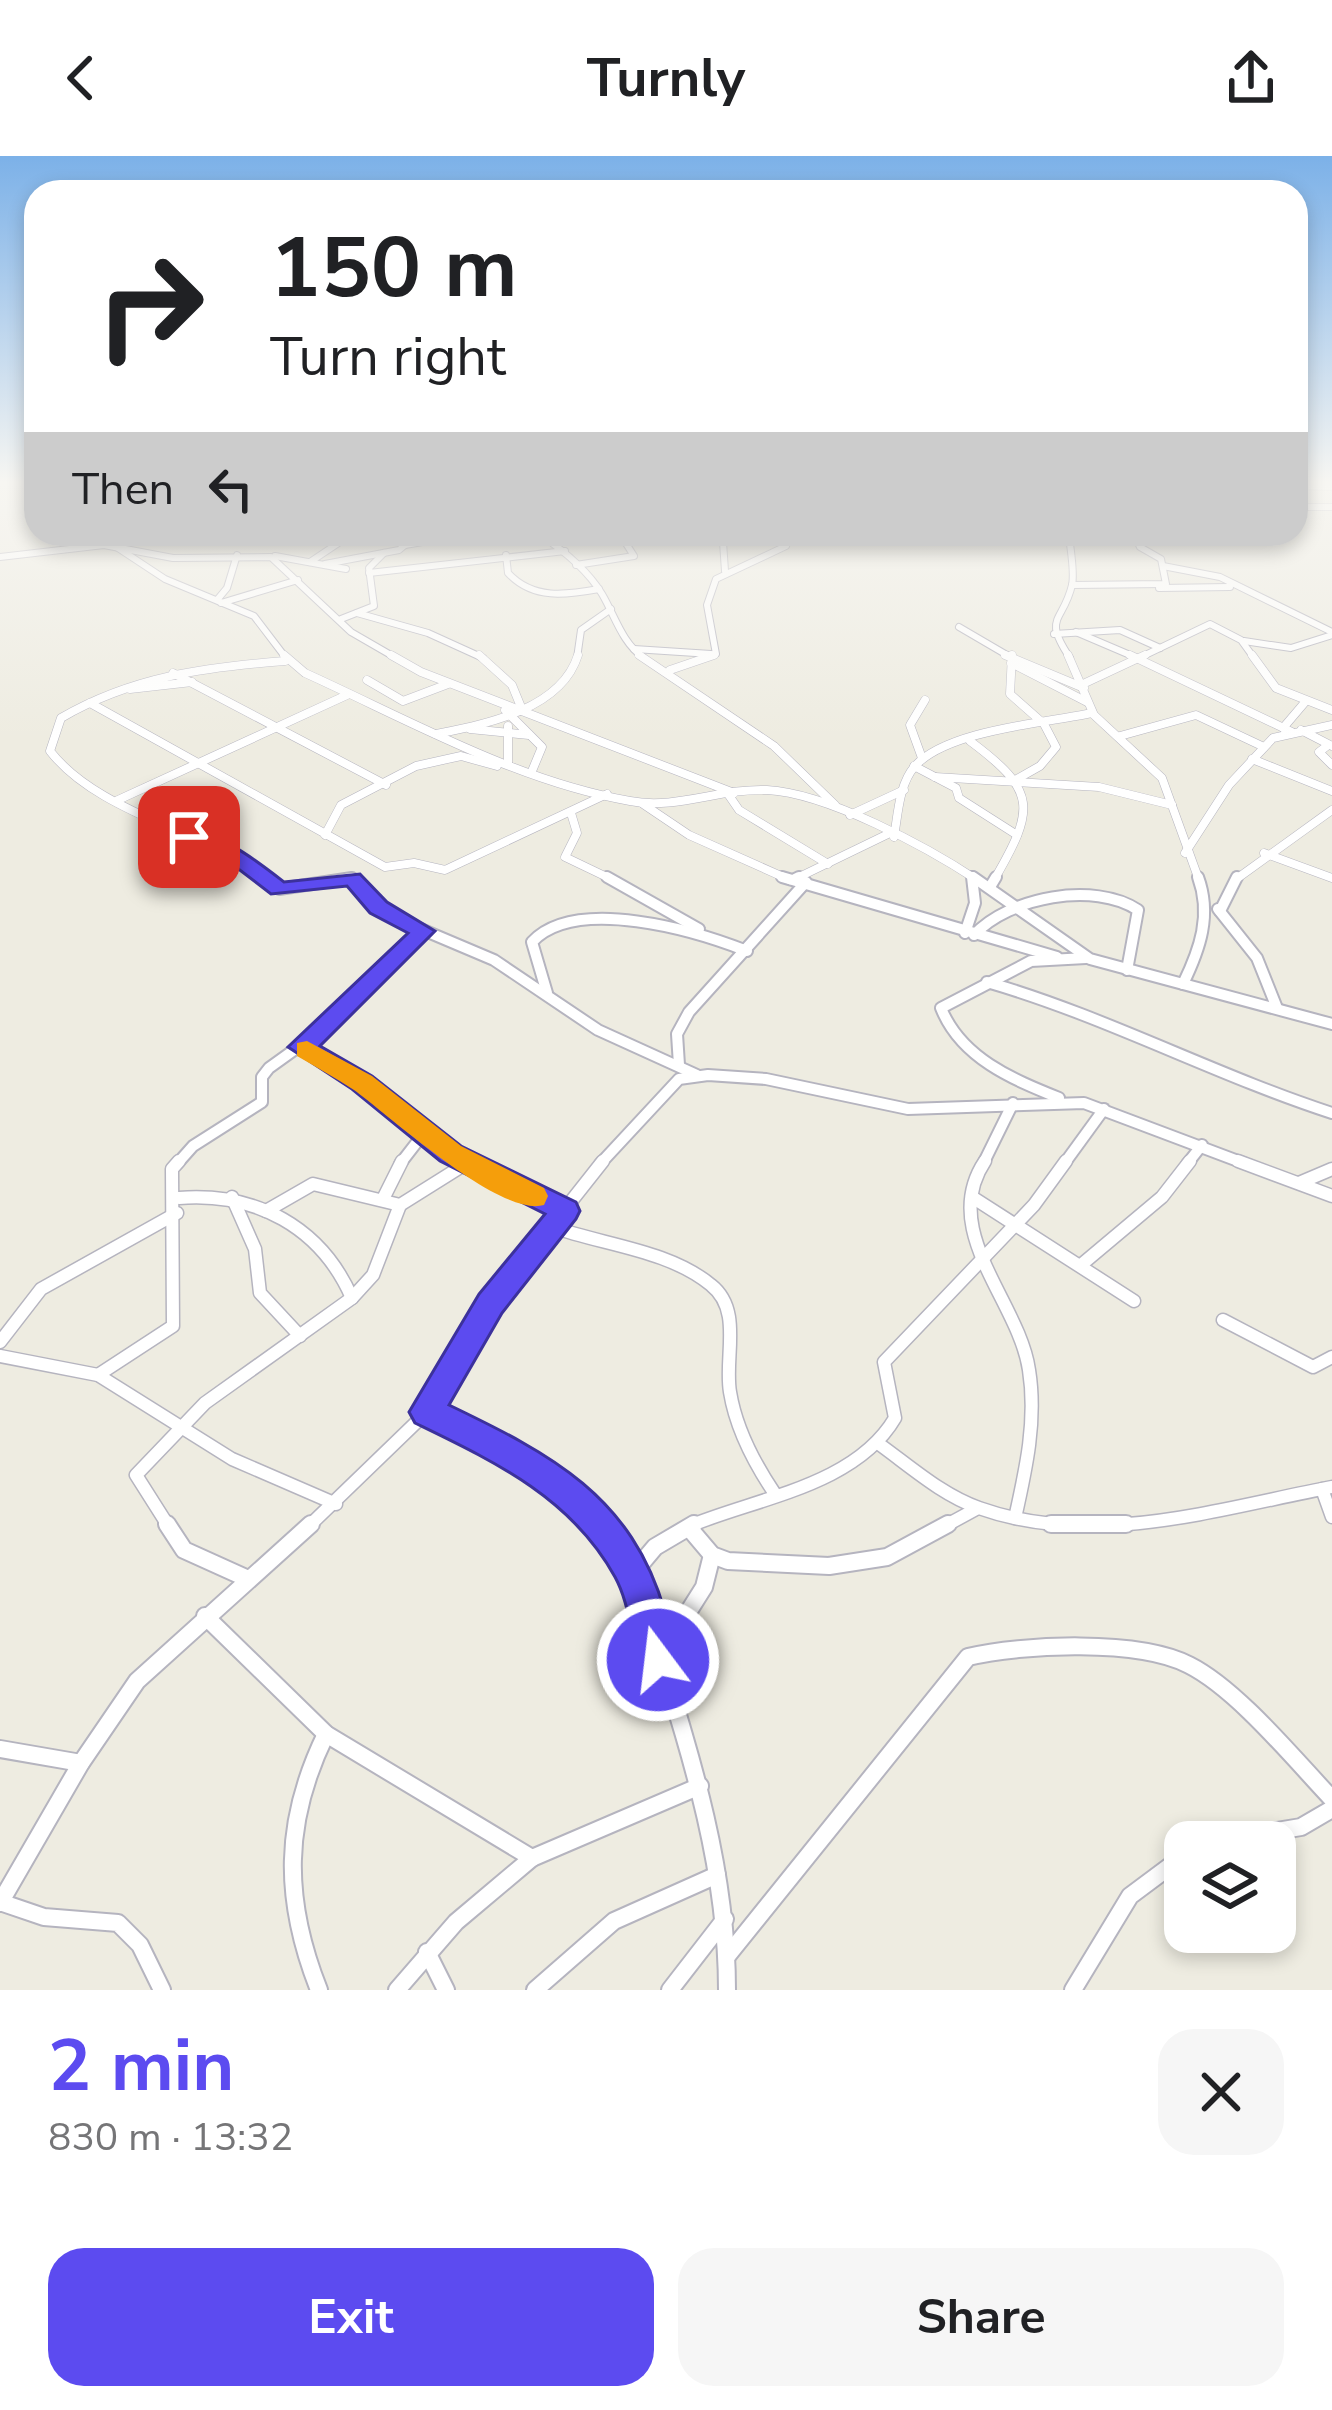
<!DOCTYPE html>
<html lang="en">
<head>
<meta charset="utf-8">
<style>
  :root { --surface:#fff; --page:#f6f6f6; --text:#202124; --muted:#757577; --accent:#5c4bf0 }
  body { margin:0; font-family:"Nunito Sans",sans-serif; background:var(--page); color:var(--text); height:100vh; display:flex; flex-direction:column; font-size:45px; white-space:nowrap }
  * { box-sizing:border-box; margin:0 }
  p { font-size:39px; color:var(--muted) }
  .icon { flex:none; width:66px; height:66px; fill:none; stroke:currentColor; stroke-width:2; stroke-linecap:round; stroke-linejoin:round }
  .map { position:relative; height:1834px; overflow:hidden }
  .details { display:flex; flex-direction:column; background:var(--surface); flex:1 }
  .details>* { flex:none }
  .hud { position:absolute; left:24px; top:24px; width:1284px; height:366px; border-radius:36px; box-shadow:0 6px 18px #0003; background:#fff; color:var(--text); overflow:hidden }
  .buttons { position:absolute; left:1164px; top:1665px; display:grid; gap:24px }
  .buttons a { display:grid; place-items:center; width:132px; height:132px; border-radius:24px; background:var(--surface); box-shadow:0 6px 18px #0003; font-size:60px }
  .pin { position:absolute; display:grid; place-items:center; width:102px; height:102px; color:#fff; margin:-51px; border-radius:24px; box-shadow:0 6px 18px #0006 }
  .me { position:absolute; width:132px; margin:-66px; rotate:345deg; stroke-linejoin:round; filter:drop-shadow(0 0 9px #0008) }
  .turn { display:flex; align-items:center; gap:42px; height:252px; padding:0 48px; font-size:54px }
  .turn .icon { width:156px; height:156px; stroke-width:2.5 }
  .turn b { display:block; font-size:84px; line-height:102px }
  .then { display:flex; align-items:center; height:114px; padding:0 48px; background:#0003; gap:24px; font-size:45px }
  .round { display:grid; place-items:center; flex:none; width:126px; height:126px; border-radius:36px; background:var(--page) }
  .head { display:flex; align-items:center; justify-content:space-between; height:204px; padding:0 48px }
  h1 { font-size:72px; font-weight:700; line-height:90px; color:var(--accent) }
  .button { display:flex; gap:24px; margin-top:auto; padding:24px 48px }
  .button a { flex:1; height:138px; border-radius:36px; background:var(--accent); color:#fff; font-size:48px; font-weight:700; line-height:138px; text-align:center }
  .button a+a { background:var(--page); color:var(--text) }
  header { display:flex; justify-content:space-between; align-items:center; height:156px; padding:0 48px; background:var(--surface); font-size:54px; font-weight:700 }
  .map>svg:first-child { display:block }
</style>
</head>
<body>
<header><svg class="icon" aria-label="back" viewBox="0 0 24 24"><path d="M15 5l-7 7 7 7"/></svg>Turnly<svg class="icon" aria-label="share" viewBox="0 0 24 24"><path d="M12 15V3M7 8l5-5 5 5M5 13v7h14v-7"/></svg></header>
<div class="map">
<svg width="1332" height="1834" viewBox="0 0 1332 1834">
  <rect width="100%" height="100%" fill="#eeece1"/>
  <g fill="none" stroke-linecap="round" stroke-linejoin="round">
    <defs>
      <g id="minor-far4">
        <polyline points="1296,330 1332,331"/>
        <polyline points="1296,351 1332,351"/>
        <polyline points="463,378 507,383 535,378"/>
        <path d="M539,378c24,16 48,35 63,60 13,22 20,49 42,64"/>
        <polyline points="708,378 723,386 725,415"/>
        <path d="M1069,378c1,15 6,37 3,51 -9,38 -30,31 -2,73"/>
        <polyline points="405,389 434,384 425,378"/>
        <polyline points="118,392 165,423 254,460 286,502"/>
        <path d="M506,399l2,18c25,27 58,22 91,16"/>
        <polyline points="275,400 346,413"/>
        <polyline points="0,401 104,389 173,402 271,401 351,476 396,502"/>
        <polyline points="310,406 352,378"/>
        <polyline points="325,408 399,394 405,389 400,378"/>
        <polyline points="576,409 634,400 620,378"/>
        <polyline points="1163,410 1220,421 1332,476"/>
        <polyline points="369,417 565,395"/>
        <polyline points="1072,429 1166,428 1161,403 1140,391 1134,378"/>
        <polyline points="1159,432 1230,431"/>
        <polyline points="217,444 227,432 237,399"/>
        <polyline points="221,447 298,424"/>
        <polyline points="357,457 428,477 483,502"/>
        <polyline points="341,463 374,450 369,412 384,397"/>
        <polyline points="959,471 1012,502"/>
        <polyline points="1076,476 1137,502"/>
        <polyline points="1054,478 1120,474 1160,492"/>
        <polyline points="1244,485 1291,492 1332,479"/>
        <polyline points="634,493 711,498"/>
        <polyline points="577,502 581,474 611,453"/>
        <polyline points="705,502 716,498 707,449 716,423 786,390 791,378"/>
        <polyline points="1139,502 1210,468 1241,484 1254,502"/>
      </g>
      <g id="minor-far3">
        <path d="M284,499l21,18c104,47 211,108 325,128 46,9 91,-13 137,-11 60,3 160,57 210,90"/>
        <polyline points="391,499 421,516 734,637"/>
        <polyline points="479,499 512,529 521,551"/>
        <polyline points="639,499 774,590 835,649"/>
        <polyline points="1005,499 1084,532"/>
        <polyline points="1012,499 1010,538 1044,568 1056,591 1040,610 1017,623"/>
        <polyline points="1068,499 1094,559 1162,622 1199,724"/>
        <polyline points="1130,499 1292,576"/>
        <polyline points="1252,499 1276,532 1332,554"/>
        <polyline points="1011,507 1087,546"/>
        <polyline points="670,514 714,499"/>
        <polyline points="173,517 386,629"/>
        <polyline points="367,524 403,545 448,528"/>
        <polyline points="1083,528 1145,499"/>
        <polyline points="130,533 192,526"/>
        <polyline points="90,547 385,711 414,707 445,714 607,638"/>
        <polyline points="505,554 542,591 532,615"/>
        <polyline points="508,570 508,607"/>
        <polyline points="1283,572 1306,545"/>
        <polyline points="470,573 529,579"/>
        <polyline points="1301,574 1332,590"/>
        <path d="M436,578c49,-10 125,-24 142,-79"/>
        <polyline points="1120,580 1196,559 1264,591"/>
        <path d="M970,585c67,50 66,67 24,139"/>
        <polyline points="1327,590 1319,596 1332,609"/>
        <polyline points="922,602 910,569 925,544"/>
        <polyline points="1252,603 1332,635"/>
        <polyline points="914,610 956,632 959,642 1017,679"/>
        <polyline points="935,621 1099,631 1172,649"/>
        <polyline points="728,638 739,654 828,708"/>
        <polyline points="118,644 347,539"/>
        <polyline points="643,648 689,679 790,724"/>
        <polyline points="571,657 577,677 565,701 613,724"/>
        <polyline points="850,659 904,634"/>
        <polyline points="325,679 341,649 416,610 461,600 497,610"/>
        <path d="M894,681c4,-23 5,-53 21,-71 33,-36 130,-43 177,-53"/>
        <polyline points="1185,697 1229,629 1273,582 1332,569"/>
        <polyline points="1264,697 1332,722"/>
        <polyline points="795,723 888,678"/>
        <path d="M267,724c-64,-49 -169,-67 -217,-129l11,-33c70,-41 144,-51 224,-57"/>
        <polyline points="340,724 354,724"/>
        <polyline points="1235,724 1332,654"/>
      </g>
      <g id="minor-far2">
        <polyline points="263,721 279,733 352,722 390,760 494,804 598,874 697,919"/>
        <polyline points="607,721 699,773"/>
        <polyline points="782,721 1057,801"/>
        <polyline points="973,721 1090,803 1332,868"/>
        <polyline points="795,723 799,721"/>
        <polyline points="990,731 996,721"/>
        <polyline points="1218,753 1257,802 1277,852"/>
        <polyline points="1220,755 1237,721"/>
        <polyline points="965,777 975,747 972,721"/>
        <path d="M974,779c35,-38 120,-54 164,-25l-11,60"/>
        <path d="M987,826c118,34 228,93 345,131"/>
        <path d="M1183,828c17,-35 29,-69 15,-107"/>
        <path d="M547,837l-15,-51c44,-47 164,-11 215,9"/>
        <polyline points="302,891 362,926 471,1008"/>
        <polyline points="679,909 677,878 689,856 806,726"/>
        <path d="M1059,942c-47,-19 -98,-40 -118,-90l90,-47 55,-3"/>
        <polyline points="177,1008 193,990 262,946 262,921 269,912 326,871 423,775"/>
        <polyline points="400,1008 424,977"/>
        <polyline points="600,1008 679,923 708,919 766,923 908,953 1084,947 1246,1008"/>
        <polyline points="983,1008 1013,947"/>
        <polyline points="1064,1008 1104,953"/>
        <polyline points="1187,1008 1202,989"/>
      </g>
      <g id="minor-far1">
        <polyline points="465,1005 565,1055"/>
        <path d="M985,1005c-47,70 34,140 44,209 8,50 -3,99 -14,148"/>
        <polyline points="1238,1005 1332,1040"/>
        <polyline points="1299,1027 1332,1013"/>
        <polyline points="232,1041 255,1093 260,1137 300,1180"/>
        <polyline points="972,1041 1134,1145"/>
        <path d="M179,1042c77,-6 142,29 173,100"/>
        <polyline points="383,1043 402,1005"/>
        <polyline points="266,1055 313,1028 400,1049 467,1007"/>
        <path d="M553,1071c50,18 116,23 158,58 32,25 13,72 19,107 6,37 24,71 45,102"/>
        <polyline points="1081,1109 1162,1041 1190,1005"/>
        <polyline points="1223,1164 1313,1211 1332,1201"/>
        <polyline points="0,1186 41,1133 177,1057"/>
        <polyline points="0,1200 98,1219 232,1303 336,1348"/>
        <polyline points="98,1219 173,1170 172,1013 179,1005"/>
        <polyline points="427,1256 544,1319 600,1371"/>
        <path d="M879,1288c32,23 63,51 100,64 115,41 238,1 353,-21"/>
        <polyline points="1322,1333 1332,1361"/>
        <polyline points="169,1371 136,1319 205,1247 352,1142 373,1119 400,1049"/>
        <polyline points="308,1371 427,1256 490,1148 603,1005"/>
        <path d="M687,1371c69,-29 168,-41 208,-109l-11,-56 150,-157 32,-44"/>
        <polyline points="943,1371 978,1352"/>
      </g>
      <g id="minor">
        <polyline points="167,1368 184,1394 246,1422"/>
        <polyline points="597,1368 634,1416"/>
        <path d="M694,1368l-39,23 -21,25c41,139 93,271 93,418"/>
        <polyline points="1051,1368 1126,1368"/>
        <polyline points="690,1373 712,1399 728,1405 829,1410 887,1401 948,1368"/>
        <polyline points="205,1460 326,1578 532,1702"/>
        <polyline points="658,1504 704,1431 712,1399"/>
        <polyline points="0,1593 81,1607"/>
        <polyline points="1212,1686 1301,1671 1332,1653"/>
        <polyline points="0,1746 44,1761 118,1767 140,1789 162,1834"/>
        <polyline points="0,1747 81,1607 137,1525 311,1368"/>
        <polyline points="427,1796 446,1834"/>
        <path d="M728,1799l240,-298c54,-13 171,-18 221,8 48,24 106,95 143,134"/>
        <path d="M319,1834c-36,-91 -36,-168 7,-256"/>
        <polyline points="397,1834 456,1766 532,1702 700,1630"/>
        <polyline points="535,1834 614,1765 717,1719"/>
        <polyline points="670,1834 725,1763"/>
        <polyline points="1073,1834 1130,1740 1185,1699"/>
      </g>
    </defs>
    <use href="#minor-far4" stroke="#b5b4bf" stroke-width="8"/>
    <use href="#minor-far3" stroke="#b5b4bf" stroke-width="9"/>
    <use href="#minor-far2" stroke="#b5b4bf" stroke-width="14"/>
    <use href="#minor-far1" stroke="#b5b4bf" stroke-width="15"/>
    <use href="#minor" stroke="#b5b4bf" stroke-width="20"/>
    <use href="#minor-far4" stroke="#fff" stroke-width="6"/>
    <use href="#minor-far3" stroke="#fff" stroke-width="8"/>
    <use href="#minor-far2" stroke="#fff" stroke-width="10"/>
    <use href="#minor-far1" stroke="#fff" stroke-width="12"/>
    <use href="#minor" stroke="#fff" stroke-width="16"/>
  </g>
  <linearGradient id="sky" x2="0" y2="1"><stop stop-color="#7cb1e8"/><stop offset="0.56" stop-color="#f7f6f2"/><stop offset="1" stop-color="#f7f6f2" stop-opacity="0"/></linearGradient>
  <rect width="1332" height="583" fill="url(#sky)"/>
  <path fill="#5c4bf0" stroke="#3c319c" stroke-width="3" d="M181,676c35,-4 76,29 103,50l76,-8 27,28 48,29 -115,115 52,30 89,70 115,56 4,9 -4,8 -74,94 -53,92c102,49 183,91 216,207 6,21 16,42 8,63l-15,5 -14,-5c-13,-31 -13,-69 -29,-98 -44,-80 -122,-116 -200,-154l-6,-11 70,-118 66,-80 -105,-53 -88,-72 -64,-42 120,-114 -38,-20 -23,-27 -76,8 -39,-30 -51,-22z"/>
  <path fill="#f59e0b" d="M307,885l65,35 89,70 83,42 4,8 -4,9c-43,13 -154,-89 -190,-115 -18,-12 -38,-23 -57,-34v-13z"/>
</svg>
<div class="buttons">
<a><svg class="icon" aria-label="layers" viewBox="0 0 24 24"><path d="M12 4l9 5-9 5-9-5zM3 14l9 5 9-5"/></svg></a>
</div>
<div class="pin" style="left:189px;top:681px;background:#d93025"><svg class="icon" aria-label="arrive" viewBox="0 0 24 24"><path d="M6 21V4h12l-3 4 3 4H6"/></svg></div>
<svg class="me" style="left:658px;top:1504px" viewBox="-20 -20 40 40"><circle r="17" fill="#5c4bf0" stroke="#fff" stroke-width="3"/><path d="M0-11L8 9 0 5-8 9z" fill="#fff"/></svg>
<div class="hud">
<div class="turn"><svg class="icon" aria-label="right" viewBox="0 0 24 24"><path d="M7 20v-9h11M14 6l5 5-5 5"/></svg><div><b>150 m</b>Turn right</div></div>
<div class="then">Then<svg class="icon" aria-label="left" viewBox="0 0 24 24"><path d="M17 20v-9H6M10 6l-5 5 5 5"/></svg></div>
</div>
</div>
<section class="details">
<div class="head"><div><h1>2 min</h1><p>830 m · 13:32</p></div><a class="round"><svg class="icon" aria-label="close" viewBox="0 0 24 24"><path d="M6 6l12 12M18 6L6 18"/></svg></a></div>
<div class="button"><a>Exit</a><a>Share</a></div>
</section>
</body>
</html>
